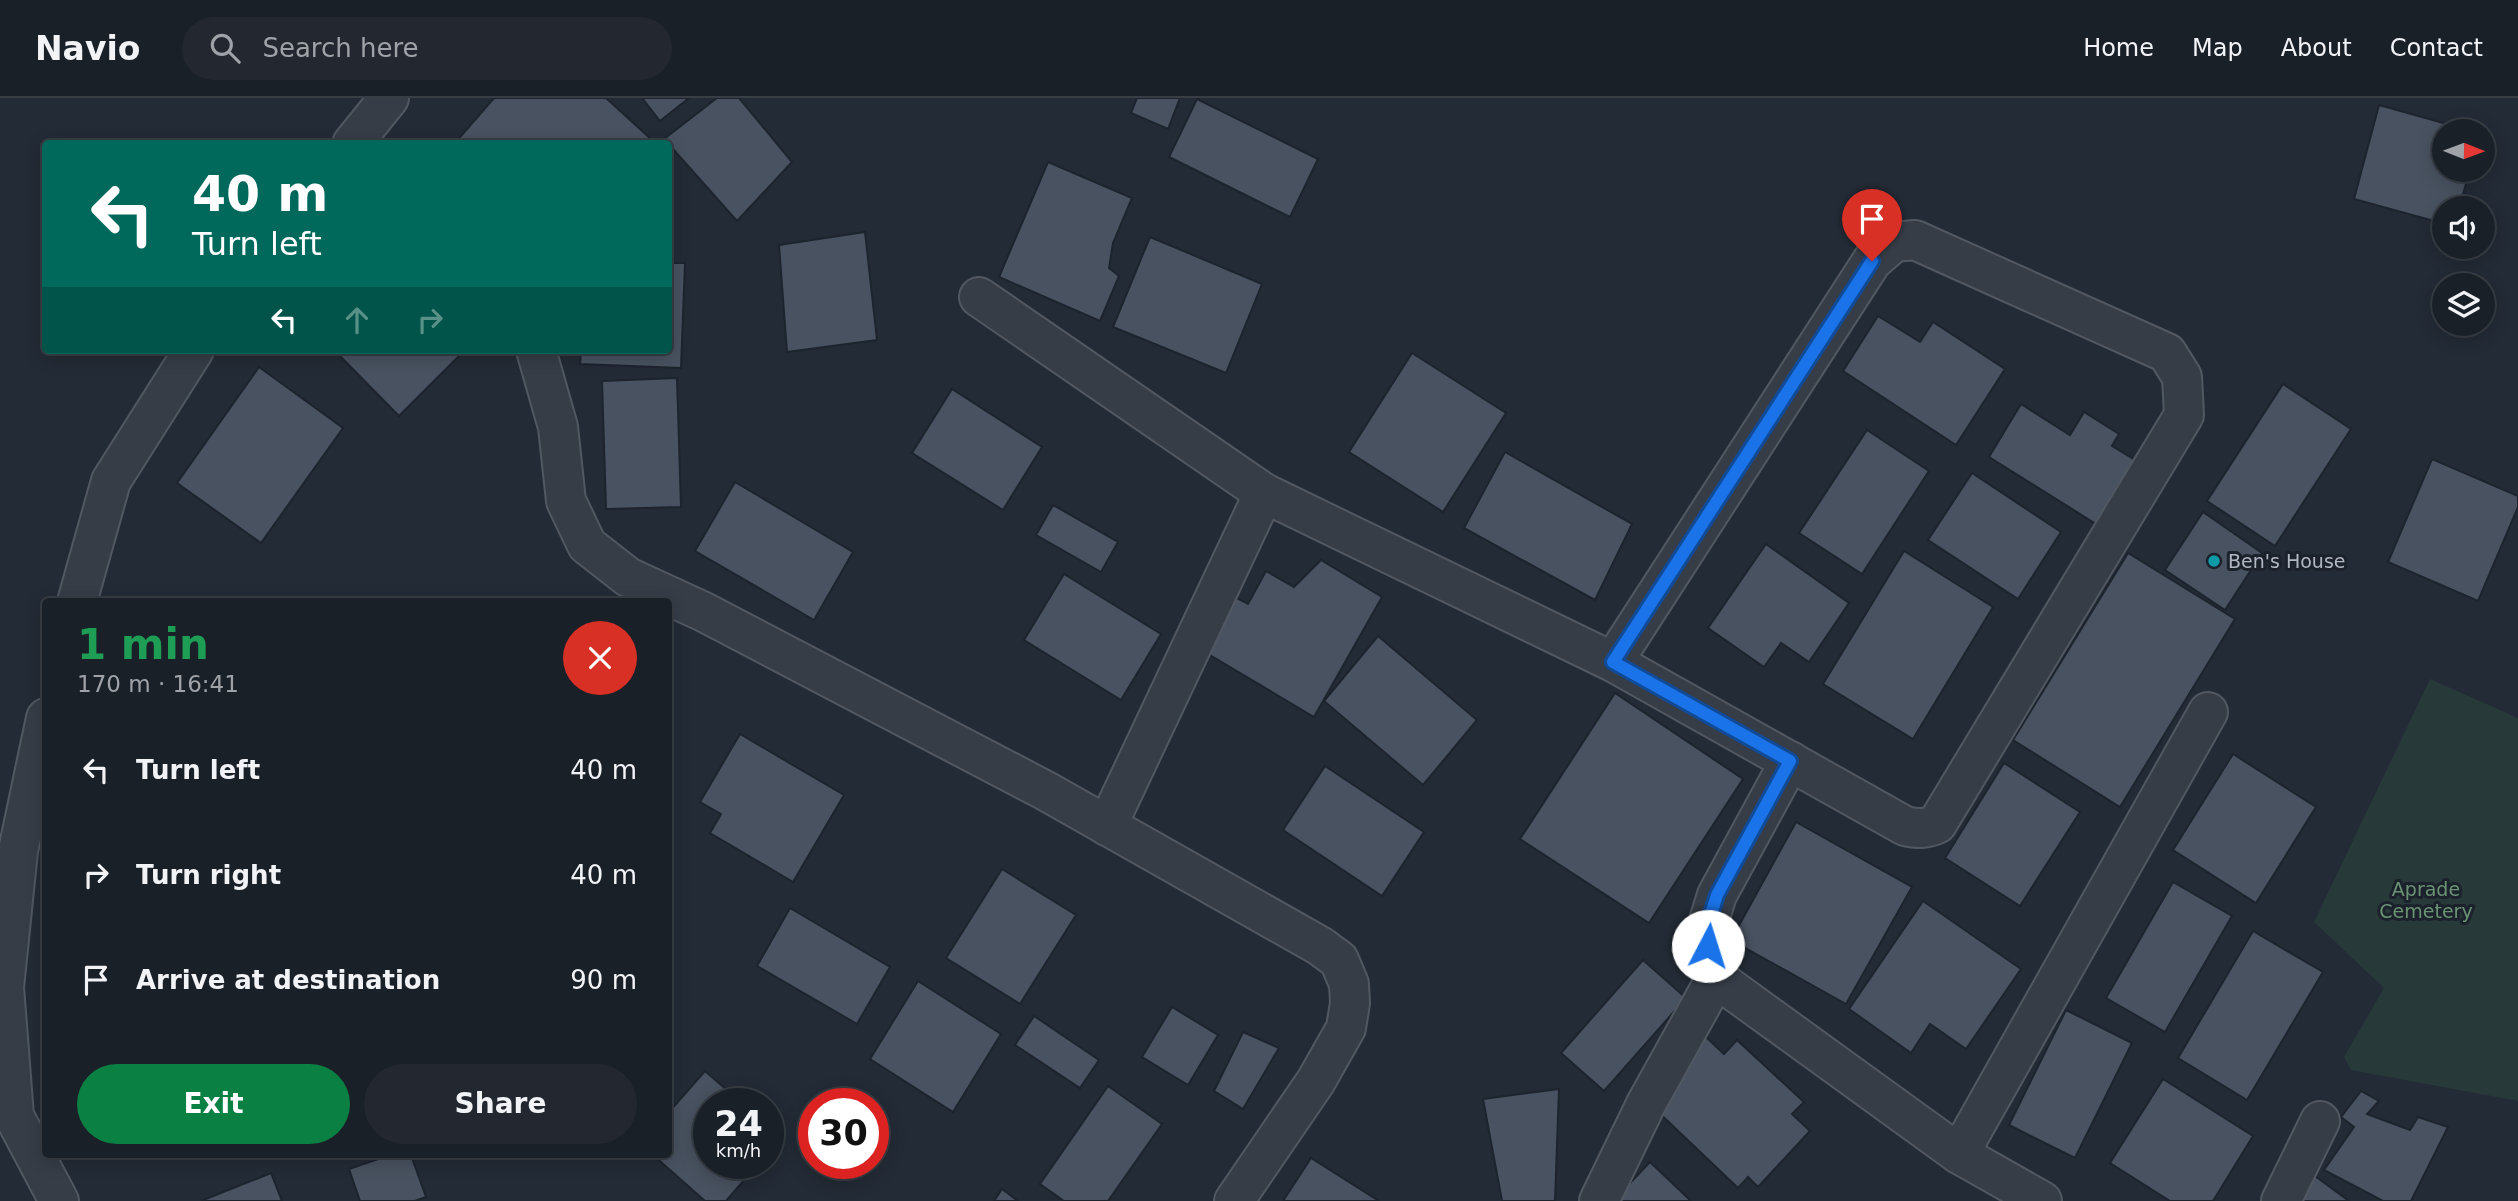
<!DOCTYPE html>
<html lang="en">
<head>
<meta charset="utf-8">
<style>
  :root { --surface:#1a2028; --page:#232830; --text:#f1f3f6; --muted:#9fa3a8; --line:#383e45; --accent:#0b8043 }
  body { margin:0; font-family:"DejaVu Sans",sans-serif; background:var(--page); color:var(--text); height:100vh; display:flex; flex-direction:column; font-size:26px; white-space:nowrap }
  * { box-sizing:border-box; margin:0 }
  p { font-size:23px; color:var(--muted) }
  .icon { flex:none; width:38px; height:38px; fill:none; stroke:currentColor; stroke-width:2; stroke-linecap:round; stroke-linejoin:round }
  .map { position:relative; flex:1; overflow:hidden }
  .drawer { position:absolute; left:42px; top:500px; width:630px; height:560px; display:flex; flex-direction:column; background:var(--surface); border-radius:7px; box-shadow:0 4px 18px #0003,0 0 0 2px var(--line) }
  .drawer>* { flex:none }
  .top-card { position:absolute; left:42px; top:42px; width:630px; height:214px; border-radius:7px; box-shadow:0 4px 18px #0003,0 0 0 2px var(--line); background:#00695c; color:#fff; overflow:hidden }
  .needle { width:46px; rotate:91deg }
  .buttons { position:absolute; left:2432px; top:21px; display:grid; gap:14px }
  .buttons a { display:grid; place-items:center; width:63px; height:63px; border-radius:50%; background:var(--surface); box-shadow:0 4px 18px #0003,0 0 0 2px var(--line); font-size:35px }
  .speed { position:absolute; left:693px; top:990px; display:flex; gap:14px; font-size:35px; font-weight:700; text-align:center }
  .speed>* { display:grid; place-content:center; width:91px; height:91px; border-radius:50%; background:var(--surface); box-shadow:0 4px 18px #0003,0 0 0 2px var(--line); line-height:1 }
  .speed small { font-size:18px; font-weight:400 }
  .speed .limit { border:10px solid #d22; background:#fff; color:#111 }
  .pin { position:absolute; display:grid; place-items:center; width:60px; height:60px; color:#fff; margin:-72px -30px; border-radius:50% 50% 50% 0; rotate:-45deg; box-shadow:0 0 7px #0007 }
  .pin .icon { rotate:45deg }
  .me { position:absolute; width:77px; margin:-38px; rotate:5deg; stroke-linejoin:round; filter:drop-shadow(0 0 5px #0008) }
  .turn { display:flex; align-items:center; gap:24px; height:147px; padding:0 35px; font-size:32px }
  .turn .icon { width:91px; height:91px; stroke-width:2.5 }
  .turn b { display:block; font-size:49px; line-height:60px }
  .lanes { display:flex; align-items:center; height:66px; padding:0 35px; background:#0003; justify-content:center; gap:35px; direction:ltr }
  .lanes .off { opacity:.35 }
  .round { display:grid; place-items:center; flex:none; width:74px; height:74px; border-radius:37px; background:var(--page) }
  .summary { display:flex; align-items:center; justify-content:space-between; height:119px; padding:0 35px }
  h1 { font-size:42px; font-weight:800; line-height:52px; color:#1e9e55 }
  .primary-button { display:flex; gap:14px; margin-top:auto; padding:14px 35px }
  .primary-button a { flex:1; height:80px; border-radius:42px; background:var(--accent); color:#fff; font-size:28px; font-weight:800; line-height:80px; text-align:center }
  .primary-button a+a { background:var(--page); color:var(--text) }
  ul { padding:0; list-style:none }
  li { display:flex; align-items:center; gap:21px; height:105px; padding:0 35px }
  li div { flex:1 }
  li b { display:block; font-size:26px }
  li em { font-style:normal }
  header { display:flex; align-items:center; gap:42px; box-sizing:border-box; height:98px; padding:0 35px; background:var(--surface); border-bottom:2px solid var(--line) }
  header strong { font-size:33px }
  nav { display:flex; gap:38px; margin-inline-start:auto; font-size:24px }
  .search { width:490px; height:63px; background:var(--page); display:flex; align-items:center; gap:18px; box-sizing:border-box; padding:0 24px; border-radius:38px; color:var(--muted); font-size:26px }
  .map>svg:first-child { display:block }
</style>
</head>
<body>
<header>
<strong>Navio</strong>
<div class="search"><svg class="icon" aria-label="search" viewBox="0 0 24 24"><circle cx="10" cy="10" r="6"/><path d="M15 15l6 6"/></svg>Search here</div>
<nav><a>Home</a><a>Map</a><a>About</a><a>Contact</a></nav>
</header>
<div class="map">
<svg width="2518" height="1103" viewBox="0 0 2518 1103">
  <rect width="100%" height="100%" fill="#232b36"/>
  <polygon fill="#273939" points="2430,581 2518,620 2518,1003 2351,972 2344,959 2384,890 2314,824"/>
  <g fill="#495260" stroke="#1d242e" stroke-width="2">
    <polygon points="494,0 606,0 652,42 649,46 454,46"/>
    <polygon points="642,0 689,0 660,23"/>
    <polygon points="717,0 739,0 792,64 737,123 664,41"/>
    <polygon points="1137,0 1180,0 1168,31 1131,15"/>
    <polygon points="1197,1 1318,61 1290,119 1169,59"/>
    <polygon points="2379,7 2472,33 2445,33 2445,72 2470,72 2459,110 2445,110 2445,126 2354,101"/>
    <polygon points="1048,64 1132,100 1113,145 1109,170 1119,178 1100,223 999,179"/>
    <polygon points="865,134 877,242 787,254 779,147"/>
    <polygon points="1150,139 1262,186 1226,275 1113,229"/>
    <polygon points="668,165 685,165 681,270 580,266 581,252 668,252"/>
    <polygon points="1878,218 1920,244 1933,224 2005,271 1956,347 1843,273"/>
    <polygon points="334,252 465,252 399,318"/>
    <polygon points="1412,255 1506,315 1443,414 1349,354"/>
    <polygon points="259,269 343,330 261,445 177,385"/>
    <polygon points="677,280 681,409 606,411 602,283"/>
    <polygon points="2283,286 2351,331 2275,448 2207,403"/>
    <polygon points="952,291 1042,349 1003,412 912,355"/>
    <polygon points="2021,306 2070,337 2084,314 2119,336 2112,348 2135,362 2096,426 1989,359"/>
    <polygon points="1867,332 1929,373 1862,476 1799,435"/>
    <polygon points="1505,354 1632,426 1595,502 1464,430"/>
    <polygon points="2432,361 2518,398 2518,409 2478,503 2388,464"/>
    <polygon points="1972,375 2061,434 2018,501 1928,442"/>
    <polygon points="735,384 853,454 814,522 695,453"/>
    <polygon points="1053,407 1118,444 1101,474 1036,437"/>
    <polygon points="2203,414 2262,455 2225,512 2165,472"/>
    <polygon points="1766,446 1849,505 1809,564 1781,545 1764,569 1708,530"/>
    <polygon points="1904,453 1993,509 1913,641 1823,586"/>
    <polygon points="2128,455 2235,521 2120,709 2013,642"/>
    <polygon points="1321,462 1382,499 1314,619 1203,553 1235,499 1248,506 1266,473 1294,489"/>
    <polygon points="1064,476 1161,536 1121,602 1024,542"/>
    <polygon points="1378,538 1477,622 1423,687 1324,603"/>
    <polygon points="1615,595 1743,681 1649,825 1520,741"/>
    <polygon points="740,636 844,697 793,784 710,735 721,716 700,704"/>
    <polygon points="2233,656 2316,709 2256,805 2173,752"/>
    <polygon points="2004,665 2080,714 2020,808 1945,760"/>
    <polygon points="1325,668 1424,734 1382,798 1283,732"/>
    <polygon points="1796,724 1912,789 1846,906 1731,842"/>
    <polygon points="1002,771 1076,817 1020,906 946,860"/>
    <polygon points="2173,784 2232,818 2165,934 2106,900"/>
    <polygon points="1923,803 2021,871 1966,951 1930,926 1911,955 1849,911"/>
    <polygon points="790,810 890,869 857,926 757,868"/>
    <polygon points="2253,833 2323,874 2247,1002 2178,960"/>
    <polygon points="1643,862 1686,900 1604,993 1561,955"/>
    <polygon points="918,883 1001,936 953,1014 870,961"/>
    <polygon points="1172,909 1218,937 1188,987 1142,959"/>
    <polygon points="2066,912 2132,945 2075,1060 2009,1027"/>
    <polygon points="1034,918 1099,962 1080,990 1015,947"/>
    <polygon points="1243,934 1279,950 1243,1011 1214,993"/>
    <polygon points="1706,939 1724,956 1737,942 1804,1004 1792,1016 1810,1033 1758,1089 1748,1079 1738,1090 1654,1010 1656,993"/>
    <polygon points="705,973 743,1006 709,1006 709,1066 758,1066 726,1103 705,1103 653,1057 668,1057 668,1015"/>
    <polygon points="2163,981 2253,1038 2213,1103 2170,1103 2110,1065"/>
    <polygon points="1108,988 1162,1026 1108,1103 1064,1103 1040,1086"/>
    <polygon points="1559,991 1555,1103 1502,1103 1483,1001"/>
    <polygon points="2361,993 2379,1003 2367,1016 2410,1032 2418,1019 2448,1029 2411,1103 2383,1103 2324,1072 2354,1029 2341,1019"/>
    <polygon points="768,1028 781,1039 768,1054"/>
    <polygon points="390,1057 411,1057 426,1099 415,1103 360,1103 349,1071"/>
    <polygon points="1311,1060 1379,1103 1283,1103"/>
    <polygon points="1650,1064 1691,1103 1613,1103"/>
    <polygon points="271,1075 282,1103 201,1103"/>
    <polygon points="2315,1078 2349,1103 2299,1103"/>
    <polygon points="1002,1091 1018,1103 994,1103"/>
  </g>
  <g fill="none" stroke-linecap="round" stroke-linejoin="round">
    <defs>
      <g id="street">
        <polyline points="352,46 389,0"/>
        <path d="M979,199l285,196 349,169 292,164c13,3 21,3 32,-2l247,-409 -2,-38 -15,-24 -252,-113 -21,2 -22,19 -259,401"/>
        <polyline points="536,252 558,329 566,403 587,447 628,479 704,514 1046,693 1320,848 1339,862 1349,886 1350,905 1346,930 1316,983 1234,1103"/>
        <polyline points="77,504 111,383 194,252"/>
        <polyline points="46,620 18,753 4,889 14,1018 59,1103"/>
        <polyline points="1107,728 1264,395"/>
        <polyline points="1716,880 1959,1056 2042,1103"/>
        <polyline points="1959,1056 2208,614"/>
        <polyline points="1599,1103 1646,1006 1716,880 1708,848 1707,829 1717,797 1790,663"/>
        <polyline points="2281,1103 2320,1023"/>
      </g>
    </defs>
    <use href="#street" stroke="#515862" stroke-width="42"/>
    <use href="#street" stroke="#363d47" stroke-width="38"/>
  </g>
  <g fill="none" stroke-linecap="round" stroke-linejoin="round">
    <defs>
      <polyline id="route" points="1708,848 1707,829 1717,797 1790,663 1613,564 1872,163"/>
    </defs>
    <use href="#route" stroke="#114b97" stroke-width="18"/>
    <use href="#route" stroke="#1a73e8" stroke-width="12"/>
  </g>
  <circle fill="#0f9aa8" stroke="#1b222c" stroke-width="2.5" cx="2214" cy="463" r="7"/>
  <g text-anchor="middle" stroke-width="6" stroke-linejoin="round" paint-order="stroke">
    <g font-size="19" fill="#b1b8c3" stroke="#1b222c" text-anchor="start">
      <text x="2228" y="470">Ben's House</text>
    </g>
    <g font-size="19" fill="#6a9273" stroke="#1b222c">
      <text x="2426" y="798">Aprade<tspan x="2426" dy="22">Cemetery</tspan></text>
    </g>
  </g>
</svg>
<div class="buttons">
<a><svg class="needle" viewBox="-14 -14 28 28"><path d="M0-13l5 13h-10z" fill="#e53935"/><path d="M0 13l5-13h-10z" fill="#9fa3a8"/></svg></a>
<a><svg class="icon" aria-label="sound" viewBox="0 0 24 24"><path d="M4 9h4l5-4v14l-5-4H4zM17 9q2 3 0 6"/></svg></a>
<a><svg class="icon" aria-label="layers" viewBox="0 0 24 24"><path d="M12 4l9 5-9 5-9-5zM3 14l9 5 9-5"/></svg></a>
</div>
<div class="speed"><div>24<small>km/h</small></div><div class="limit">30</div></div>
<div class="pin" style="left:1872px;top:163px;background:#d93025"><svg class="icon" aria-label="arrive" viewBox="0 0 24 24"><path d="M6 21V4h12l-3 4 3 4H6"/></svg></div>
<svg class="me" style="left:1708px;top:848px" viewBox="-20 -20 40 40"><circle r="19" fill="#fff"/><path d="M0-13L10 11 0 6-10 11z" fill="#1a73e8"/></svg>
<div class="top-card">
<div class="turn"><svg class="icon" aria-label="left" viewBox="0 0 24 24"><path d="M17 20v-9H6M10 6l-5 5 5 5"/></svg><div><b>40 m</b>Turn left</div></div>
<div class="lanes"><svg class="icon" aria-label="left" viewBox="0 0 24 24"><path d="M17 20v-9H6M10 6l-5 5 5 5"/></svg><svg class="icon off" aria-label="ahead" viewBox="0 0 24 24"><path d="M12 20V5M6 11l6-6 6 6"/></svg><svg class="icon off" aria-label="right" viewBox="0 0 24 24"><path d="M7 20v-9h11M14 6l5 5-5 5"/></svg></div>
</div>
<section class="drawer">
<div class="summary"><div><h1>1 min</h1><p>170 m · 16:41</p></div><a class="round" style="background:#d93025;color:#fff"><svg class="icon" aria-label="close" viewBox="0 0 24 24"><path d="M6 6l12 12M18 6L6 18"/></svg></a></div>
<ul>
<li><svg class="icon" aria-label="left" viewBox="0 0 24 24"><path d="M17 20v-9H6M10 6l-5 5 5 5"/></svg><div><b>Turn left</b></div><em>40 m</em></li>
<li><svg class="icon" aria-label="right" viewBox="0 0 24 24"><path d="M7 20v-9h11M14 6l5 5-5 5"/></svg><div><b>Turn right</b></div><em>40 m</em></li>
<li><svg class="icon" aria-label="arrive" viewBox="0 0 24 24"><path d="M6 21V4h12l-3 4 3 4H6"/></svg><div><b>Arrive at destination</b></div><em>90 m</em></li>
</ul>
<div class="primary-button"><a>Exit</a><a>Share</a></div>
</section>
</div>
</body>
</html>
